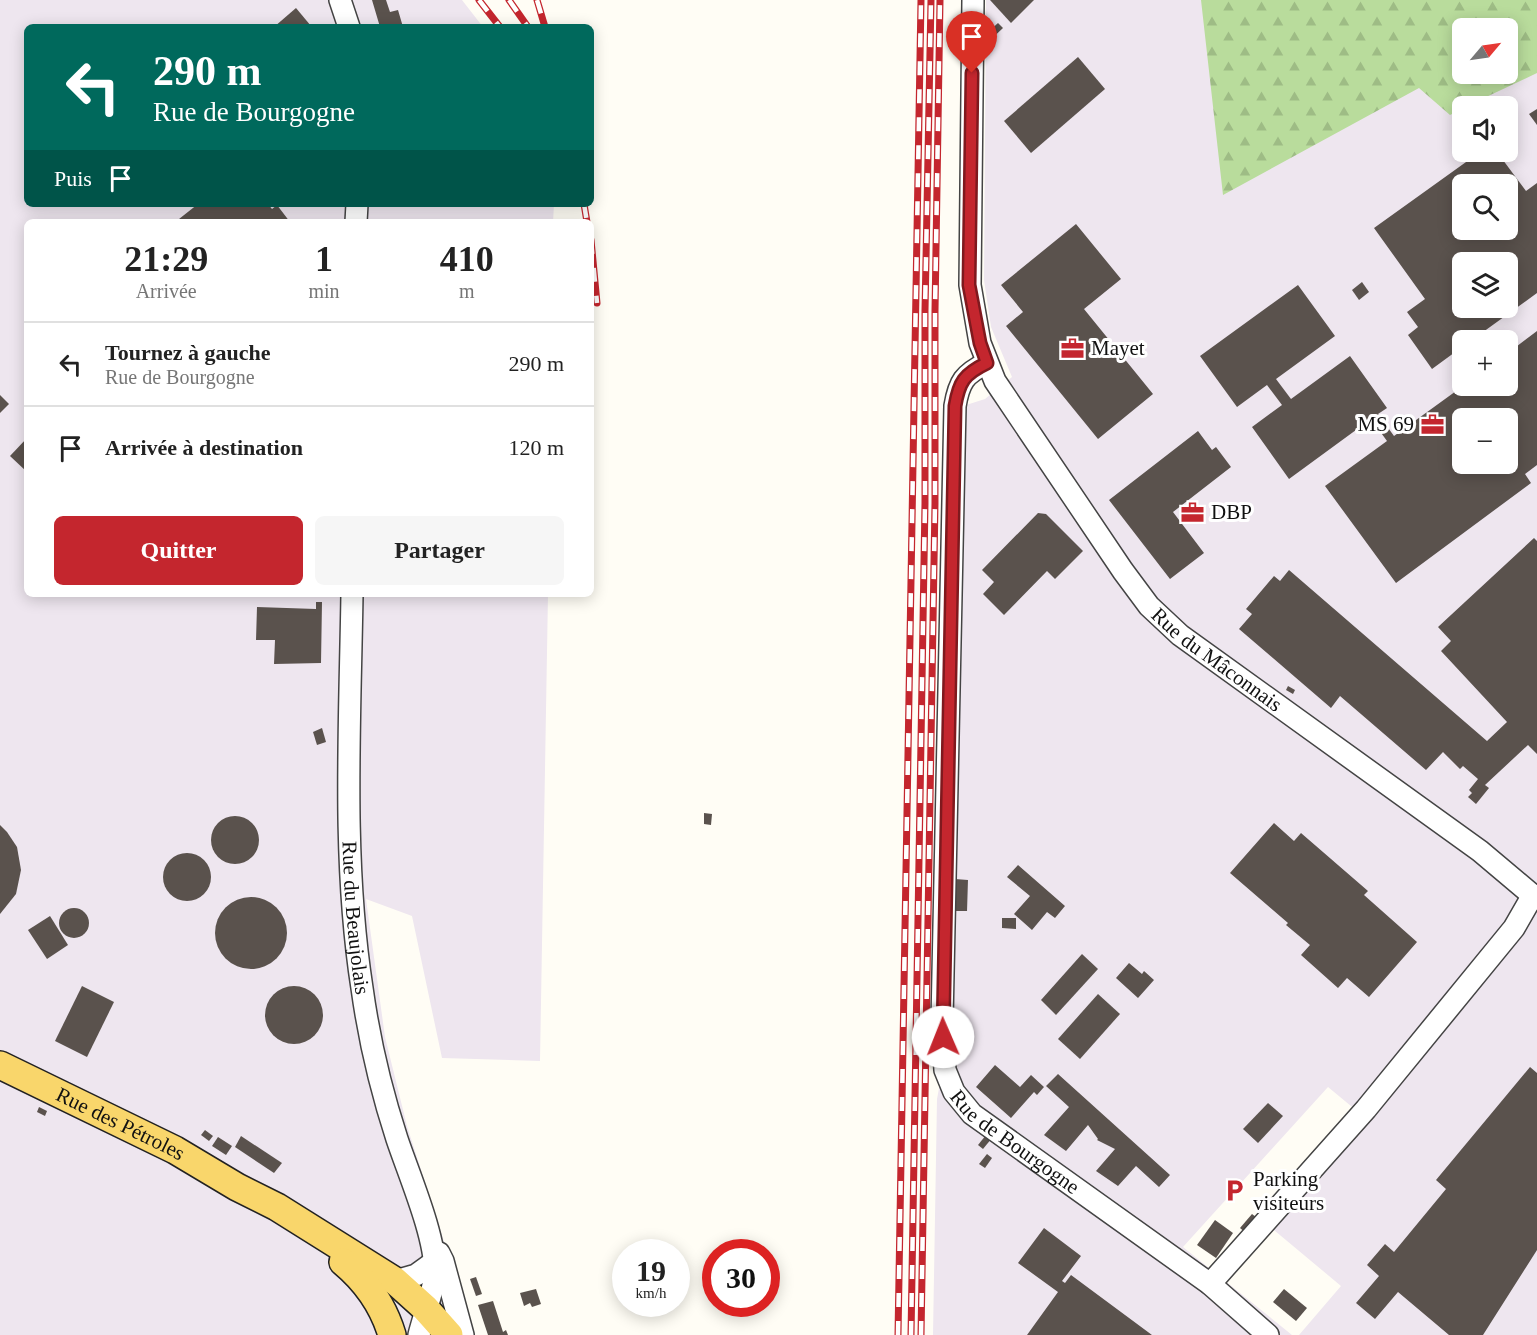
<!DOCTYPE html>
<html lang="fr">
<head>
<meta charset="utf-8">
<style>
  :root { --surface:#fff; --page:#f6f6f6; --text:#222; --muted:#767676; --line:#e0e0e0; --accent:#c4262e }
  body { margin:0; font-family:"Times New Roman",serif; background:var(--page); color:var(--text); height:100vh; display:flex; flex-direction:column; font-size:22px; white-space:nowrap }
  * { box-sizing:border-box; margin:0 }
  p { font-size:20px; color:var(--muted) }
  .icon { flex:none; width:33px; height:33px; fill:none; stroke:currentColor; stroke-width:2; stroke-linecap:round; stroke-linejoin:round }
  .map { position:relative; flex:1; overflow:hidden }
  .side { position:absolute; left:24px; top:219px; width:570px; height:378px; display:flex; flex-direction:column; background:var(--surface); border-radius:9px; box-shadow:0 3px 15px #0003 }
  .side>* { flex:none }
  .banner { position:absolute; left:24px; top:24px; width:570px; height:183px; border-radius:9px; box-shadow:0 3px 15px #0003; background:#00695c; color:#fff; overflow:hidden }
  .needle { width:39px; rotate:61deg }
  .fabs { position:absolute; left:1452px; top:18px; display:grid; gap:12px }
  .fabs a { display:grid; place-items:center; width:66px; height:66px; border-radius:9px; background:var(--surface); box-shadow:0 3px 15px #0003; font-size:30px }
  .speed { position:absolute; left:612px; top:1239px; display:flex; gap:12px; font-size:30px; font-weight:700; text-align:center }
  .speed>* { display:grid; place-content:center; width:78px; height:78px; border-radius:50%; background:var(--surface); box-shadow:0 3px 15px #0003; line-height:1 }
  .speed small { font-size:15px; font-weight:400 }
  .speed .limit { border:9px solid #d22; background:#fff; color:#111 }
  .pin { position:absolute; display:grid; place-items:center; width:51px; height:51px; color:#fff; margin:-62px -26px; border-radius:50% 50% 50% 0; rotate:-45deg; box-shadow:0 0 6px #0007 }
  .pin .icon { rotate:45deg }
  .me { position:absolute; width:66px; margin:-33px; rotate:359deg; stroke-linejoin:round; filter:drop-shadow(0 0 4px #0008) }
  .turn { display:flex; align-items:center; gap:21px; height:126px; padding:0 30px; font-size:27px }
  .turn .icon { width:78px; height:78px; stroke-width:2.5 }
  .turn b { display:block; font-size:42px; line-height:51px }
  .then { display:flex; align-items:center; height:57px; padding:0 30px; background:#0003; gap:12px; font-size:22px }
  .eta { display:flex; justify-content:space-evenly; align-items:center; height:102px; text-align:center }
  .eta b { font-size:36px; font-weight:800; line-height:42px }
  .primary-button { display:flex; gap:12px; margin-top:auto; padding:12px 30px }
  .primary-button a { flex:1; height:69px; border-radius:9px; background:var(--accent); color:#fff; font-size:24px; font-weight:800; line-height:69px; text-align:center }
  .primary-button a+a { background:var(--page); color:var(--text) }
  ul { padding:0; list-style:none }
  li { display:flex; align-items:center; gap:18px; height:84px; padding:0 30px; border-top:2px solid var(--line) }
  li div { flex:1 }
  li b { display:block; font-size:22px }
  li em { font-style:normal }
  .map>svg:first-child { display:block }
</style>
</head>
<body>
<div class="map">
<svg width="1537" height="1335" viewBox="0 0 1537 1335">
  <defs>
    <pattern id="forest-firs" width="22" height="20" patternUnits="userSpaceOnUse" patternTransform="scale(1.5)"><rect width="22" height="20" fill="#b9dc9c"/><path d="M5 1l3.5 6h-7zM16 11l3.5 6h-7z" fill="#9ebc85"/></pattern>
  </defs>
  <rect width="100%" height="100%" fill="#fffdf5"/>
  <g fill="#eee6ef" fill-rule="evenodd">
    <polygon points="0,0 462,0 483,27 27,27 27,204 554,204 553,222 27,222 27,594 548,594 540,1061 442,1058 412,916 366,899 385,1037 407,1126 474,1335 0,1335"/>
    <path d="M986,0h551v1335h-238l42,-49 -79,-66 95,-109 -29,-24 -145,160 109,88h-359l4,-236 14,-74 12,-619 22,-7 27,-22 -21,-50 -7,-47zM1462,28h46v46h-46zM1462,106h46v46h-46zM1462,184h46v46h-46zM1462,262h46v46h-46zM1462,340h46v46h-46zM1462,418h46v46h-46z"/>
  </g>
  <path fill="url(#forest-firs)" fill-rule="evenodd" d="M1201,0h336v73l-70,33h-5v3l-12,6 -31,-27 -196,107zM1462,28h46v46h-46z"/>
  <g fill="#5a524d" fill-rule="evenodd">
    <polygon points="372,0 386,0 390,12 398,10 403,27 380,27"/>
    <polygon points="990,0 1034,0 1011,23"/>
    <polygon points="296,8 311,26 274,27"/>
    <polygon points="998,23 1003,28 987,43 987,33"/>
    <polygon points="1078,57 1105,89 1031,153 1004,121"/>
    <polygon points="1537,109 1537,125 1529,114"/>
    <path d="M1480,152h17l29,39 11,-8v110l-65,47h-10v7l-30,22 -24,-34 10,-8 -11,-15 18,-13 -51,-71zM1462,184h46v46h-46zM1462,262h46v46h-46z"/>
    <polygon points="198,204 268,204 272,209 277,205 290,222 181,222 179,219"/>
    <polygon points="1076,224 1121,279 1084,309 1153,394 1098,439 1006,326 1023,312 1001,285"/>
    <polygon points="1362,282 1369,292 1359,300 1352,290"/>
    <path d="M1298,285l37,51 -59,43 15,20 59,-43 37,52 -9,6 16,22 69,-50h45v-33l29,-22v134l-12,9 6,9 -135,100 -71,-97 62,-45 -16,-22 -82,60 -37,-52 30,-22 -15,-20 -30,22 -37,-51zM1462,418h46v46h-46z"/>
    <polygon points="0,395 9,404 0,413"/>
    <polygon points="1198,431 1212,450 1216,447 1231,467 1173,512 1204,553 1170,579 1109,500"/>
    <polygon points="27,438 27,472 10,456"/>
    <polygon points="1038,513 1046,514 1083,551 1055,579 1047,571 1004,615 983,594 994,582 982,570"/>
    <polygon points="1534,538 1537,541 1537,754 1528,745 1485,785 1489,788 1476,804 1468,797 1472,793 1469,790 1478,779 1463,766 1460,769 1443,752 1426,770 1340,696 1331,708 1239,629 1252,614 1246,609 1274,576 1280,581 1289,570 1487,741 1507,722 1441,651 1451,641 1438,627"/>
    <polygon points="316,602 322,602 321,663 274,664 275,640 256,640 257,607 316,609"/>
    <polygon points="1288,686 1295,690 1293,694 1286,690"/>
    <polygon points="322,728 326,742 317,745 313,732"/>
    <polygon points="704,813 712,814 711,825 704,824"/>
    <circle cx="235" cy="840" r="24"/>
    <polygon points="1274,823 1294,841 1301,833 1368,891 1364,895 1417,942 1369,997 1347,978 1338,988 1301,955 1310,945 1286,925 1288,923 1230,873"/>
    <polygon points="0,825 7,832 17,847 21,870 16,894 0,914"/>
    <circle cx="187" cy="877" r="24"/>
    <polygon points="1018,865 1065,906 1055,918 1047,912 1032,930 1014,914 1030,896 1007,877"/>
    <polygon points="955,879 968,880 967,911 954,911"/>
    <circle cx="251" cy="933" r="36"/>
    <circle cx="74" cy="923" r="15"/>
    <polygon points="50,916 68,945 47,959 28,930"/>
    <polygon points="1002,918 1016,918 1016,929 1002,928"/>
    <polygon points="1082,954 1098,969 1056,1015 1041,1000"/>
    <polygon points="1129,963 1142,974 1144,971 1154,980 1138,998 1116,978"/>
    <circle cx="294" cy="1015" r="29"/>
    <polygon points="82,986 114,1002 87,1057 55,1041"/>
    <polygon points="1098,994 1120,1014 1080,1059 1058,1039"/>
    <polygon points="995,1065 1020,1087 1031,1075 1044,1087 1037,1095 1034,1092 1011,1118 976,1087"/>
    <polygon points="1530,1067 1537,1073 1537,1250 1483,1335 1449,1335 1398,1292 1375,1319 1356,1303 1379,1276 1367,1265 1385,1244 1394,1252 1446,1189 1436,1180"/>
    <polygon points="1058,1074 1170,1175 1159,1187 1136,1166 1118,1186 1096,1171 1115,1149 1097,1140 1098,1139 1088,1125 1066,1151 1044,1135 1069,1107 1046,1086"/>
    <polygon points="1268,1103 1283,1116 1258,1143 1243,1129"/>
    <polygon points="39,1107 47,1111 45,1116 37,1112"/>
    <polygon points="205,1130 213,1136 209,1141 201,1135"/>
    <polygon points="986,1135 992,1138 983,1149 978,1145"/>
    <polygon points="241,1136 282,1163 274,1173 235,1147"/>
    <polygon points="218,1137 232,1146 226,1155 212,1146"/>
    <polygon points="987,1154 992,1158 985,1168 979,1164"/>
    <polygon points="1252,1214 1260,1220 1247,1234 1240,1228"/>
    <polygon points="1215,1220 1233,1233 1216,1258 1197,1245"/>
    <polygon points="1044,1228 1081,1256 1062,1281 1065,1283 1071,1275 1152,1335 1027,1335 1058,1292 1018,1263"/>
    <polygon points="476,1277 482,1294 476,1296 470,1279"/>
    <polygon points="536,1289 541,1304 532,1307 530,1303 524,1306 520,1293"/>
    <polygon points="1284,1289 1307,1308 1296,1321 1273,1302"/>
    <polygon points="493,1301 503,1332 506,1330 508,1335 488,1335 478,1305"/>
  </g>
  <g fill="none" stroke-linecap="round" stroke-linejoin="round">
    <defs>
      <g id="minor">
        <polyline points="340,0 349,27"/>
        <path id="s1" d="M973,0l-3,285 10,58 15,38 128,190 26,35 31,29 300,216 57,48"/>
        <polyline points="356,222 357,204"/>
        <path id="s2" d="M987,363c-23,11 -28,19 -32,43l-13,615 3,49 9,22 18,22 238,170 58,51"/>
        <path id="s3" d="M352,594c-2,131 -10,265 10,394 7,51 19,102 35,151 12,36 39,98 38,135 -1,15 -12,44 -16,61"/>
        <polyline points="439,1253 443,1261 463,1335"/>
        <polyline points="395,1281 416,1275 434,1262"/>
        <polyline points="1210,1284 1366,1109 1514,928 1533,895"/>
      </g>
      <g id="major">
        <path id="s4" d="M0,1065l175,85 62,37 40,20 118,74 30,27 24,27"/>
        <path d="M343,1262c24,20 40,43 49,73"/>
      </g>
    </defs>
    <use href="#minor" stroke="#444" stroke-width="24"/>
    <use href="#major" stroke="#222" stroke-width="30"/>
    <use href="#minor" stroke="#fff" stroke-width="21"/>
    <use href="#major" stroke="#f9d66b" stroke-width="27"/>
    <defs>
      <g id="rail">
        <polyline points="479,0 500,27"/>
        <polyline points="509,0 528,27"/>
        <polyline points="537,0 545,27"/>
        <polyline points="584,204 587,222"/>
        <polyline points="591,240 597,303"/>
        <polyline points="898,1335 921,0"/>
        <polyline points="911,1335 925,503 925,311 931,0"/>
        <polyline points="921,1335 935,503 935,311 940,0"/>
      </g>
    </defs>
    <use href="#rail" stroke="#c4262e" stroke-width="7"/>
    <use href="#rail" stroke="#fff" stroke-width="4.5" stroke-dasharray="14" stroke-linecap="butt"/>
  </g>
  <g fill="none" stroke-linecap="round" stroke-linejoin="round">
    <defs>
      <path id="route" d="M943,1037l12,-631c4,-24 9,-32 32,-43l-7,-20 -11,-58 3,-212"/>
    </defs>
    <use href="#route" stroke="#7f191e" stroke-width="15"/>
    <use href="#route" stroke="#c4262e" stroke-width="10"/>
  </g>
  <defs>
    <symbol id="office-bare" viewBox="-9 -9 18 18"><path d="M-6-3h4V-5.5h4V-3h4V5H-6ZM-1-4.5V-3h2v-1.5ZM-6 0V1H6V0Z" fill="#c4262e" stroke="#fff" stroke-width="2.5" paint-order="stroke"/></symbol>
    <symbol id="parking-bare" viewBox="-9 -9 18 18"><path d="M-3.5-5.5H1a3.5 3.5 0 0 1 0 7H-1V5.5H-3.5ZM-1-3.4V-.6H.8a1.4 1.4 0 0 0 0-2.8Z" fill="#c4262e" stroke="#fff" stroke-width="2.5" paint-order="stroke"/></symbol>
  </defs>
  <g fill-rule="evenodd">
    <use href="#office-bare" x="1056" y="332" width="33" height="33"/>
    <use href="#office-bare" x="1416" y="408" width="33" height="33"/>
    <use href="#office-bare" x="1176" y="496" width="33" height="33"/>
    <use href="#parking-bare" x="1218" y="1174" width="33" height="33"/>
  </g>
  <g text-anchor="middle" stroke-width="6" stroke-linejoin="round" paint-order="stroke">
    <g font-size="21" fill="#111" stroke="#fff" text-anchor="start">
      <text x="1091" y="355">Mayet</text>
      <text x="1414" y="431" text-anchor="end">MS 69</text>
      <text x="1211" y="519">DBP</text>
      <text x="1253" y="1186">Parking<tspan x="1253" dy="24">visiteurs</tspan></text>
    </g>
    <g font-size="21" fill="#111" stroke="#fff">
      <text dy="7" stroke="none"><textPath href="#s1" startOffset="744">Rue du Mâconnais</textPath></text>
      <text dy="7" stroke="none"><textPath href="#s3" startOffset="324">Rue du Beaujolais</textPath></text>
      <text dy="7" stroke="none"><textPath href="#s4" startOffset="134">Rue des Pétroles</textPath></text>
      <text dy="7" stroke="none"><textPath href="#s2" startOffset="824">Rue de Bourgogne</textPath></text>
    </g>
  </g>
</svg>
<div class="fabs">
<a><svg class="needle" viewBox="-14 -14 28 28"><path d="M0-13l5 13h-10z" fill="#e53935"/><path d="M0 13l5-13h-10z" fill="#767676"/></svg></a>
<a><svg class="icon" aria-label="sound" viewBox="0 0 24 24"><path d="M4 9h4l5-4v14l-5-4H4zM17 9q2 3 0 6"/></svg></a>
<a><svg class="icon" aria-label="search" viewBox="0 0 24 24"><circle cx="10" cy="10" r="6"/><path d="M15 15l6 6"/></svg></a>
<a><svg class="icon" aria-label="layers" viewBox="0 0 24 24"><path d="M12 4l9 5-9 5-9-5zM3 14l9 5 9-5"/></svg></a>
<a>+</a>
<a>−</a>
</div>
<div class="speed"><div>19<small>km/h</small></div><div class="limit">30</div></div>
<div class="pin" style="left:972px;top:73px;background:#d93025"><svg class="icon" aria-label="arrive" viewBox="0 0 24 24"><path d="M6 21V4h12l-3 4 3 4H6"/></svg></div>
<svg class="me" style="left:943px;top:1037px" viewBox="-20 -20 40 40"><circle r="19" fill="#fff"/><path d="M0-13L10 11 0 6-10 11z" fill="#c4262e"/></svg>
<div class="banner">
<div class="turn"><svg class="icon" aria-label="left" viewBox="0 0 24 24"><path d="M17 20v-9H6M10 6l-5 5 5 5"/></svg><div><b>290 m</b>Rue de Bourgogne</div></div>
<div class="then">Puis<svg class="icon" aria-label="arrive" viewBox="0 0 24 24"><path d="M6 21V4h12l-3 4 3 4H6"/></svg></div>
</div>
<section class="side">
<div class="eta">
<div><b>21:29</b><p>Arrivée</p></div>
<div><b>1</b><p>min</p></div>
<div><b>410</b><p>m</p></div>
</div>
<ul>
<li><svg class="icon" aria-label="left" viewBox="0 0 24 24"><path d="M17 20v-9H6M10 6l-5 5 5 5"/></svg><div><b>Tournez à gauche</b><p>Rue de Bourgogne</p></div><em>290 m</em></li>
<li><svg class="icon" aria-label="arrive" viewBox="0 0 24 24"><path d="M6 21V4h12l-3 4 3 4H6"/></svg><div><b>Arrivée à destination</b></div><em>120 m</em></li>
</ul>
<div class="primary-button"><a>Quitter</a><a>Partager</a></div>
</section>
</div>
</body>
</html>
